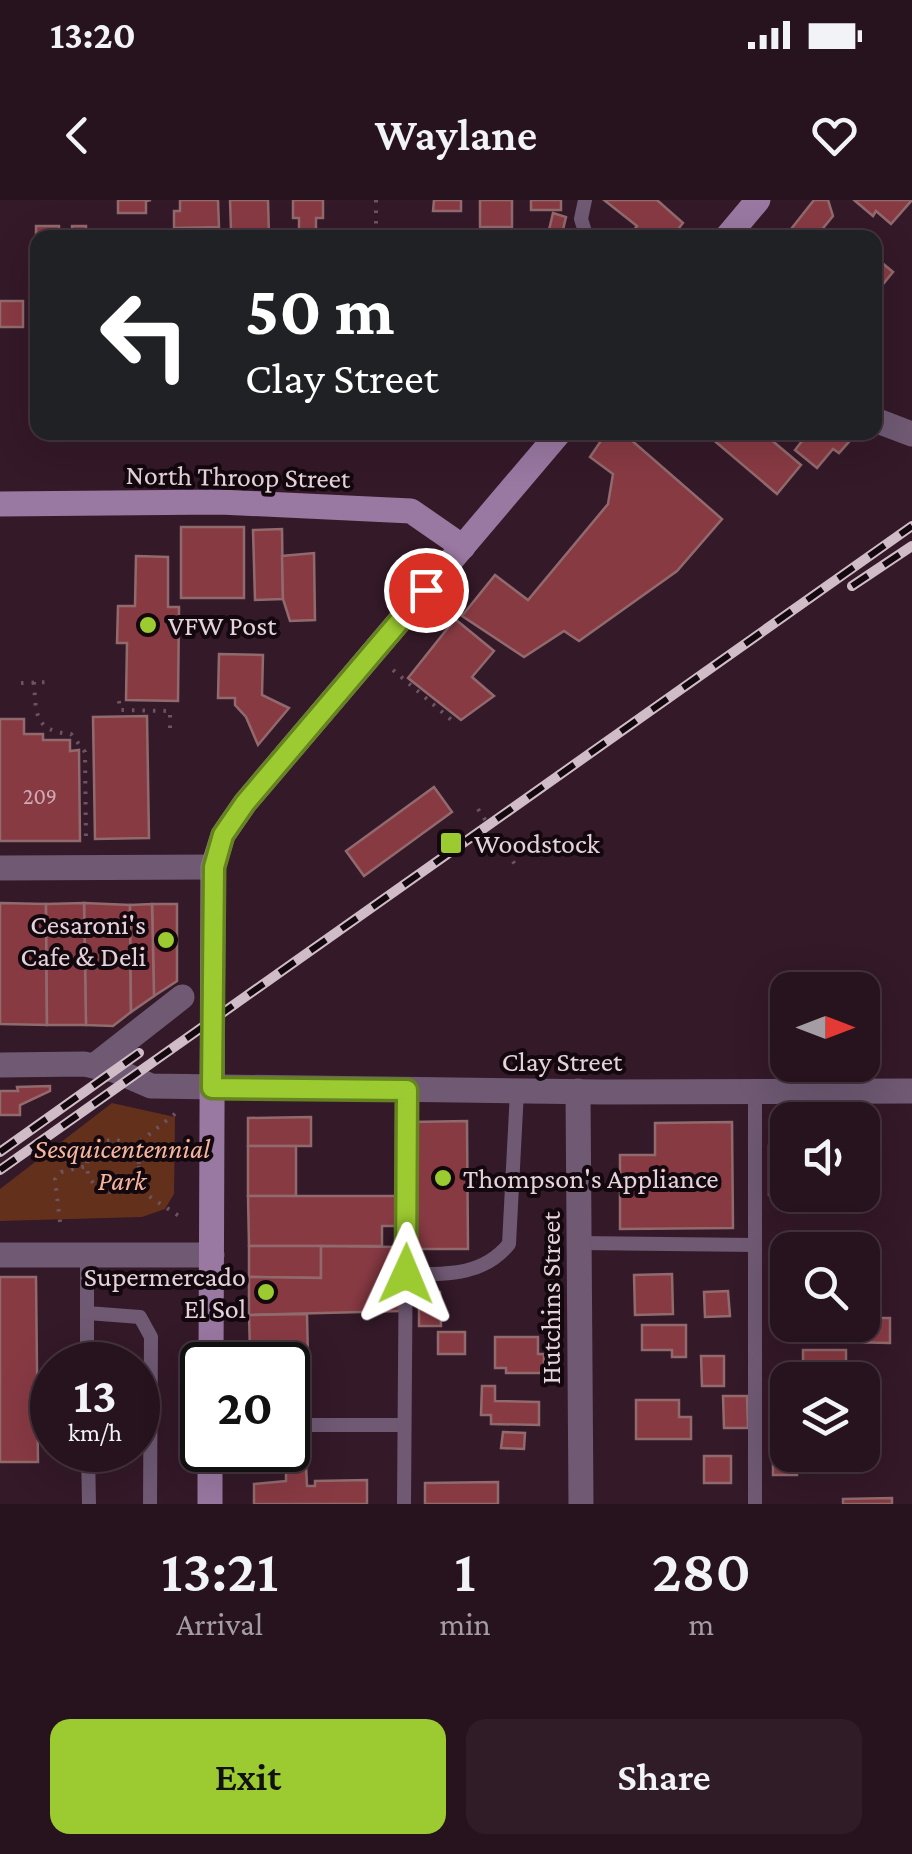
<!DOCTYPE html>
<html lang="en">
<head>
<meta charset="utf-8">
<style>
  :root { --surface:#27131e; --page:#2f1c27; --text:#f1f3f6; --muted:#a49ea4; --line:#43323c; --accent:#9cca31 }
  body { margin:0; font-family:"Crimson Pro",serif; background:var(--page); color:var(--text); height:100vh; display:flex; flex-direction:column; font-size:38px; white-space:nowrap }
  * { box-sizing:border-box; margin:0 }
  p { font-size:32px; color:var(--muted) }
  .icon { flex:none; width:55px; height:55px; fill:none; stroke:currentColor; stroke-width:2; stroke-linecap:round; stroke-linejoin:round }
  .map { position:relative; height:1304px; overflow:hidden }
  .panel { display:flex; flex-direction:column; background:var(--surface); flex:1 }
  .panel>* { flex:none }
  .banner { position:absolute; left:30px; top:30px; width:852px; height:210px; border-radius:20px; box-shadow:0 10px 40px #0002,0 0 0 2px var(--line); background:#202124; color:#fff; overflow:hidden }
  .needle { width:65px; rotate:90deg }
  .controls { position:absolute; left:770px; top:772px; display:grid; gap:20px }
  .controls a { display:grid; place-items:center; width:110px; height:110px; border-radius:20px; background:var(--surface); box-shadow:0 10px 40px #0002,0 0 0 2px var(--line); font-size:50px }
  .speed { position:absolute; left:30px; top:1142px; display:flex; gap:20px; font-size:50px; font-weight:700; text-align:center }
  .speed>* { display:grid; place-content:center; width:130px; height:130px; border-radius:50%; background:var(--surface); box-shadow:0 10px 40px #0002,0 0 0 2px var(--line); line-height:1 }
  .speed small { font-size:25px; font-weight:400 }
  .speed .limit { border:5px solid #111; border-radius:15px; background:#fff; color:#111 }
  .pin { position:absolute; display:grid; place-items:center; width:85px; height:85px; color:#fff; margin:-42px; border:5px solid #fff; border-radius:50%; box-shadow:0 2px 10px #0007 }
  .me { position:absolute; width:110px; margin:-55px; rotate:1deg; stroke-linejoin:round; filter:drop-shadow(0 0 8px #0008) }
  .turn { display:flex; align-items:center; gap:35px; height:210px; padding:0 50px; font-size:45px }
  .turn .icon { width:130px; height:130px; stroke-width:2.5 }
  .turn b { display:block; font-size:70px; line-height:85px }
  .eta { display:flex; justify-content:space-evenly; align-items:center; height:170px; text-align:center }
  .eta b { font-size:60px; font-weight:600; line-height:70px }
  .primary-button { display:flex; gap:20px; margin-top:auto; padding:20px 50px }
  .primary-button a { flex:1; height:115px; border-radius:20px; background:var(--accent); color:#111; font-size:40px; font-weight:600; line-height:115px; text-align:center }
  .primary-button a+a { background:var(--page); color:var(--text) }
  .status { display:flex; justify-content:space-between; align-items:center; height:70px; padding:0 50px; background:var(--surface); direction:ltr }
  .status svg { height:28px; fill:currentColor }
  header { display:flex; justify-content:space-between; align-items:center; height:130px; padding:0 50px; background:var(--surface); font-size:45px; font-weight:600 }
  .map>svg:first-child { display:block }
</style>
</head>
<body>
<div class="status"><b>13:20</b><svg viewBox="0 0 49 12"><path d="M0 12V9h3v3zM5 12V6h3v6zM10 12V3h3v9zM15 12V0h3v12zM26 1h20v11H26zM47 4h2v5h-2z"/></svg></div>
<header><svg class="icon" aria-label="back" viewBox="0 0 24 24"><path d="M15 5l-7 7 7 7"/></svg>Waylane<svg class="icon" aria-label="heart" viewBox="0 0 24 24"><path d="M12 20l-8-8c-3-5 5-10 8-4 3-6 11-1 8 4z"/></svg></header>
<div class="map">
<svg width="912" height="1304" viewBox="0 0 912 1304">
  <rect width="100%" height="100%" fill="#341928"/>
  <polygon fill="#62301b" points="112,903 175,917 174,994 165,1009 142,1017 0,1021 0,989"/>
  <g fill="#883a43" stroke="#916a6d" stroke-width="2.5">
    <polygon points="118,0 151,0 146,1 146,13 118,13"/>
    <polygon points="180,0 218,0 219,27 174,28 174,11 180,11"/>
    <polygon points="230,0 268,0 269,36 235,38 235,30 231,30"/>
    <polygon points="293,0 323,0 323,18 316,18 316,31 299,31 299,18 293,18"/>
    <polygon points="434,0 461,0 461,11 433,11"/>
    <rect x="480" y="0" width="32" height="27"/>
    <rect x="531" y="0" width="30" height="10"/>
    <polygon points="604,0 657,0 683,23 671,38 628,38 637,26"/>
    <polygon points="814,0 828,0 833,16 815,38 784,38"/>
    <polygon points="854,0 912,0 891,24 876,11 873,16"/>
    <polygon points="553,13 566,17 562,34 549,30"/>
    <polygon points="36,26 59,26 59,38 38,38 36,52"/>
    <rect x="72" y="26" width="14" height="12"/>
    <polygon points="875,57 893,72 875,94"/>
    <rect x="0" y="101" width="23" height="26"/>
    <polygon points="607,232 622,232 722,319 677,371 579,441 564,431 524,457 462,416 495,375 528,400 608,304 613,274 590,257"/>
    <polygon points="704,232 762,232 801,265 777,294"/>
    <polygon points="809,232 819,232 826,238 831,232 852,232 855,235 839,253 833,249 817,268 795,250"/>
    <rect x="181" y="327" width="63" height="71"/>
    <polygon points="282,329 283,399 255,400 253,330"/>
    <polygon points="314,353 315,420 290,421 283,399 282,356"/>
    <polygon points="136,356 168,357 168,407 179,407 178,501 126,500 127,443 117,443 118,406 135,406"/>
    <polygon points="455,419 494,451 472,477 494,496 461,520 408,478"/>
    <polygon points="219,454 263,455 262,495 289,508 258,545 246,517 235,505 235,498 218,498"/>
    <polygon points="147,516 149,638 95,639 93,517"/>
    <polygon points="0,519 24,519 24,534 43,534 43,540 70,540 70,551 79,550 80,641 0,641"/>
    <polygon points="434,587 452,612 364,676 346,651"/>
    <polygon points="0,703 46,704 47,825 0,824"/>
    <polygon points="84,703 130,705 131,812 113,826 86,825"/>
    <polygon points="84,703 86,825 47,825 46,704"/>
    <polygon points="152,704 177,704 177,781 154,796"/>
    <polygon points="152,704 154,796 131,812 130,705"/>
    <polygon points="50,886 50,891 20,905 20,915 0,915 0,891 18,891 17,887"/>
    <polygon points="311,917 311,946 248,946 248,918"/>
    <polygon points="467,921 468,1049 413,1049 411,922"/>
    <polygon points="732,922 733,1028 620,1029 620,955 655,955 655,923"/>
    <rect x="248" y="946" width="48" height="50"/>
    <rect x="769" y="946" width="19" height="49"/>
    <polygon points="248,996 396,996 396,1026 382,1026 382,1046 249,1046"/>
    <polygon points="249,1046 321,1046 321,1078 249,1077"/>
    <polygon points="321,1046 399,1047 400,1111 249,1115 249,1077 321,1078"/>
    <polygon points="672,1074 673,1114 635,1115 634,1075"/>
    <polygon points="0,1077 36,1077 38,1262 0,1262"/>
    <polygon points="728,1091 730,1116 705,1117 704,1092"/>
    <polygon points="419,1092 440,1092 441,1126 419,1126"/>
    <polygon points="307,1114 308,1159 301,1159 302,1174 288,1174 288,1165 261,1165 261,1151 250,1151 249,1115"/>
    <polygon points="779,1115 788,1116 788,1125 803,1125 803,1135 779,1135"/>
    <polygon points="862,1118 890,1118 890,1143 844,1142 844,1125 862,1125"/>
    <polygon points="642,1125 686,1125 686,1157 672,1157 672,1150 642,1150"/>
    <rect x="438" y="1132" width="27" height="22"/>
    <polygon points="495,1137 538,1137 538,1154 544,1154 544,1173 506,1173 506,1168 495,1168"/>
    <polygon points="803,1150 846,1150 846,1165 853,1165 853,1180 803,1179"/>
    <polygon points="701,1156 724,1156 724,1186 702,1186"/>
    <polygon points="482,1186 495,1186 495,1201 539,1202 539,1225 491,1224 491,1215 481,1215"/>
    <polygon points="723,1196 747,1196 748,1228 724,1228"/>
    <polygon points="636,1200 679,1200 679,1217 691,1217 691,1239 636,1239"/>
    <polygon points="773,1212 788,1212 788,1255 797,1255 797,1275 773,1275"/>
    <polygon points="503,1232 525,1233 524,1249 501,1248"/>
    <rect x="704" y="1256" width="27" height="27"/>
    <polygon points="306,1265 307,1286 315,1286 315,1281 367,1280 367,1304 254,1304 254,1284 286,1281 286,1267"/>
    <polygon points="498,1282 498,1304 425,1304 425,1283"/>
    <polygon points="892,1298 892,1304 843,1304 843,1299"/>
  </g>
  <g fill="none" stroke-linecap="round" stroke-linejoin="round">
    <g stroke="#6c5461" stroke-width="4" stroke-dasharray="2.5 8" stroke-linecap="butt">
      <polyline points="376,0 376,38"/>
      <polyline points="393,470 455,523"/>
      <path d="M34,482c2,32 0,49 37,52l14,18 1,90"/>
      <polyline points="21,483 50,482"/>
      <polyline points="119,501 120,510 170,511 170,530"/>
      <polyline points="478,609 518,669"/>
      <circle cx="113" cy="966" r="26"/>
      <polyline points="132,948 176,913"/>
      <polyline points="132,985 182,1018"/>
      <polyline points="60,1022 55,979 61,972 87,966"/>
    </g>
    <g stroke="#6f5973" stroke-width="14">
      <polyline points="585,0 581,19 587,38"/>
      <polyline points="755,891 755,1304"/>
      <polyline points="579,1043 755,1045"/>
      <polyline points="87,1055 87,1165"/>
      <path d="M406,1074c39,0 76,3 103,-30l8,-153"/>
      <polyline points="87,1113 140,1117 151,1137 150,1304"/>
      <polyline points="288,1225 404,1225"/>
      <polyline points="88,1250 89,1304"/>
      <polyline points="404,1304 407,890"/>
    </g>
    <g stroke="#6f5973" stroke-width="25">
      <polyline points="875,220 912,234"/>
      <polyline points="0,668 213,667"/>
      <polyline points="0,865 84,864 114,870 151,886 603,892 912,891"/>
      <polyline points="94,866 182,797"/>
      <polyline points="578,891 581,1304"/>
      <polyline points="0,1055 212,1055"/>
    </g>
    <g stroke="#9978a1" stroke-width="25">
      <polyline points="726,38 758,0"/>
      <polyline points="0,304 220,302 411,311 463,347"/>
      <polyline points="211,1165 213,667 223,635 245,603 560,232"/>
      <polyline points="210,1304 210,1250"/>
    </g>
    <defs>
      <g id="rail">
        <polyline points="852,386 912,346"/>
        <polyline points="0,952 139,853"/>
        <polyline points="0,970 912,326"/>
      </g>
    </defs>
    <use href="#rail" stroke="#d0bcc6" stroke-width="10"/>
    <use href="#rail" stroke="#14080f" stroke-width="6" stroke-dasharray="19" stroke-linecap="butt"/>
  </g>
  <g fill="none" stroke-linecap="round" stroke-linejoin="round">
    <defs>
      <polyline id="route" points="406,1074 407,890 212,888 214,667 223,635 245,603 426,390"/>
    </defs>
    <use href="#route" stroke="#658320" stroke-width="25"/>
    <use href="#route" stroke="#9cca31" stroke-width="18"/>
  </g>
  <g fill="#9cca31" stroke="#14080f" stroke-width="4">
    <circle cx="148" cy="425" r="10"/>
    <rect x="439" y="631" width="24" height="24" rx="5"/>
    <circle cx="166" cy="740" r="10"/>
    <circle cx="443" cy="978" r="10"/>
    <circle cx="266" cy="1092" r="10"/>
  </g>
  <g text-anchor="middle" stroke-width="8" stroke-linejoin="round" paint-order="stroke">
    <g font-size="22" fill="#ceacb5">
      <text x="40" y="604">209</text>
    </g>
    <g font-size="28" fill="#e5d2db" stroke="#14080f">
      <text transform="translate(238 276) rotate(1)" y="10">North Throop Street</text>
      <text x="562" y="871">Clay Street</text>
      <text transform="translate(550 1098) rotate(-90)" y="10">Hutchins Street</text>
    </g>
    <g font-size="28" fill="#e5d2db" stroke="#14080f" text-anchor="start">
      <text x="168" y="435">VFW Post</text>
      <text x="474" y="653">Woodstock</text>
      <text x="146" y="734" text-anchor="end">Cesaroni's<tspan x="146" dy="32">Cafe &amp; Deli</tspan></text>
      <text x="463" y="988">Thompson's Appliance</text>
      <text x="246" y="1086" text-anchor="end">Supermercado<tspan x="246" dy="32">El Sol</tspan></text>
    </g>
    <g font-size="28" font-style="italic" fill="#f6b69d" stroke="#14080f">
      <text x="122" y="958">Sesquicentennial<tspan x="122" dy="32">Park</tspan></text>
    </g>
  </g>
</svg>
<div class="controls">
<a><svg class="needle" viewBox="-14 -14 28 28"><path d="M0-13l5 13h-10z" fill="#e53935"/><path d="M0 13l5-13h-10z" fill="#a49ea4"/></svg></a>
<a><svg class="icon" aria-label="sound" viewBox="0 0 24 24"><path d="M4 9h4l5-4v14l-5-4H4zM17 9q2 3 0 6"/></svg></a>
<a><svg class="icon" aria-label="search" viewBox="0 0 24 24"><circle cx="10" cy="10" r="6"/><path d="M15 15l6 6"/></svg></a>
<a><svg class="icon" aria-label="layers" viewBox="0 0 24 24"><path d="M12 4l9 5-9 5-9-5zM3 14l9 5 9-5"/></svg></a>
</div>
<div class="speed"><div>13<small>km/h</small></div><div class="limit">20</div></div>
<div class="pin" style="left:426px;top:390px;background:#d93025"><svg class="icon" aria-label="arrive" viewBox="0 0 24 24"><path d="M6 21V4h12l-3 4 3 4H6"/></svg></div>
<svg class="me" style="left:406px;top:1074px" viewBox="-20 -20 40 40"><path d="M0-17L14 15 0 8-14 15z" fill="#9cca31" stroke="#fff" stroke-width="4"/></svg>
<div class="banner">
<div class="turn"><svg class="icon" aria-label="left" viewBox="0 0 24 24"><path d="M17 20v-9H6M10 6l-5 5 5 5"/></svg><div><b>50 m</b>Clay Street</div></div>
</div>
</div>
<section class="panel">
<div class="eta">
<div><b>13:21</b><p>Arrival</p></div>
<div><b>1</b><p>min</p></div>
<div><b>280</b><p>m</p></div>
</div>
<div class="primary-button"><a>Exit</a><a>Share</a></div>
</section>
</body>
</html>
